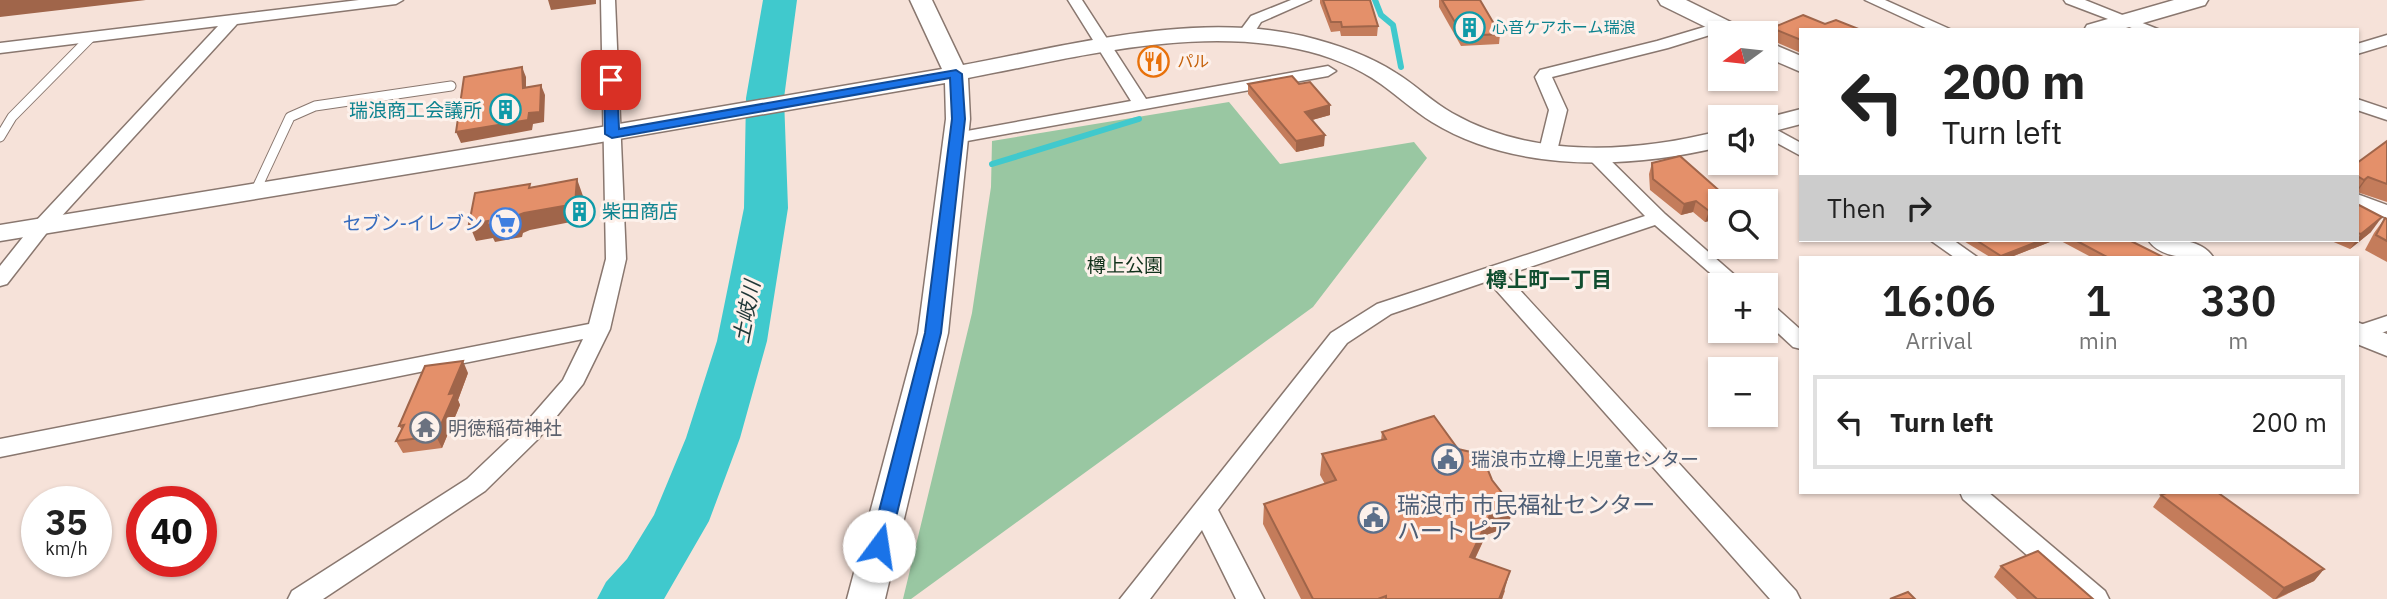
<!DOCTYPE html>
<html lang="en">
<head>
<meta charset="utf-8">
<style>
  :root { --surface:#fff; --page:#f2f2f2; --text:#222; --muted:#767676; --line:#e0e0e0 }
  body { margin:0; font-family:"IBM Plex Sans","Noto Sans JP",sans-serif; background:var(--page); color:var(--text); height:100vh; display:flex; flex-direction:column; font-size:26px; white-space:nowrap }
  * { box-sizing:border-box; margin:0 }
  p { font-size:23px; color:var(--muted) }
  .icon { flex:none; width:38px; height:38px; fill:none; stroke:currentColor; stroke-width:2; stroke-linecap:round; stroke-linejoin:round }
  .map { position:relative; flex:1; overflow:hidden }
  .drawer { position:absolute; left:1799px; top:256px; width:560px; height:238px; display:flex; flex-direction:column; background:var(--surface); border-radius:0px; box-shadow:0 2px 5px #0004 }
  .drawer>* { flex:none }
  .hud { position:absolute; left:1799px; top:28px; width:560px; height:214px; border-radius:0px; box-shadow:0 2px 5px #0004; background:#fff; color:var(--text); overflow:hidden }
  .needle { width:46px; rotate:255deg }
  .tools { position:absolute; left:1708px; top:21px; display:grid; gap:14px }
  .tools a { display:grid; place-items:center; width:70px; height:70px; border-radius:0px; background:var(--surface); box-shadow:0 2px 5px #0004; font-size:35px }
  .speed { position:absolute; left:21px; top:486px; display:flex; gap:14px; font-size:35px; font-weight:700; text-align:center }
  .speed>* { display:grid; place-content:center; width:91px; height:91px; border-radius:50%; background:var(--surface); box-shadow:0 2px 5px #0004; line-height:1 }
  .speed small { font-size:18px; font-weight:400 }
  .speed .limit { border:10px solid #d22; background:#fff; color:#111 }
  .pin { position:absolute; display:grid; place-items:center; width:60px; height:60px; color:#fff; margin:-30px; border-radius:14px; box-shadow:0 4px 10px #0006 }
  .me { position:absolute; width:77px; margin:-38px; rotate:14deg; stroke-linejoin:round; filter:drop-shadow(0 0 5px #0008) }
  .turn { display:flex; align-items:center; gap:24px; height:147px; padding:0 28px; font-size:32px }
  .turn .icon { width:91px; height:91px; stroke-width:2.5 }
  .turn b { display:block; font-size:49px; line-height:60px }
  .then { display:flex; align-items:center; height:66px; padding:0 28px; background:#0003; gap:14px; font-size:26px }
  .eta { display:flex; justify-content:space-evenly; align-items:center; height:119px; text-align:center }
  .eta b { font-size:42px; font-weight:600; line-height:49px }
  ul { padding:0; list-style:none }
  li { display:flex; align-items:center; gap:21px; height:94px; margin:0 14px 10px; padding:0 14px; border:4px solid var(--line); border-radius:0px }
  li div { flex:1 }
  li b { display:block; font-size:26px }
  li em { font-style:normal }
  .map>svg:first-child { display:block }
</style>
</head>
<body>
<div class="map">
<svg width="2387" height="599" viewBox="0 0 2387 599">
  <rect width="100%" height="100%" fill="#f6e2d9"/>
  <polygon fill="#99c7a2" points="1229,102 1280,164 1414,142 1427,158 1313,307 911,599 903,599 972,313 991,187 992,141"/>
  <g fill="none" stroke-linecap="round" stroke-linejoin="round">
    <g stroke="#40c9cd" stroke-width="6">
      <polyline points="1375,0 1381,15 1393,25 1401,67"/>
      <polyline points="992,164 1139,119"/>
    </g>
    <polygon fill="#40c9cd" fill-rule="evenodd" points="763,0 797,0 784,98 788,208 767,341 740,438 709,521 664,599 597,599 606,582 627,559 654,515 686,438 717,341 744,208 746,98"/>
    <defs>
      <g id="lane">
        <polyline points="0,137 12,117 90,38"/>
        <polyline points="255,192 290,117 315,106 451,86"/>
      </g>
      <g id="street">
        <polygon points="359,0 403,0 396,4 237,24 49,230 7,284 0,286 0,266 35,222 218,26 0,53 0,43"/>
        <polygon points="601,0 615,0 626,259 610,329 583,384 538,439 485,491 323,599 288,599 292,591 467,479 522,427 563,380 583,339 0,457 0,439 589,324 606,259"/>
        <polygon points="1068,0 1082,0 1146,99 1328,66 1336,71 1328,76 956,143 950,142 947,138 956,133 1131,101"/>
        <polygon points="1291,0 1311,0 1261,22 1251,38 1239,38 1237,35 1251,16"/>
        <polygon points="1865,0 1885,0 1952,30 1930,30"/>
        <polygon points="2064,0 2085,0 2160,30 2137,30 2066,3"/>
        <polygon points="1721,22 1729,27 1726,30 1668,48 1552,77 1567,110 1557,151 1554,155 1542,155 1539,151 1549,110 1535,77 1540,70 1657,41"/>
        <polygon points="2387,35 2387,45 2357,54 2357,44"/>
        <polygon points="2357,99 2387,109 2387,120 2357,110"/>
        <polygon points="1766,124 1801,143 1801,156 1766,137"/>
        <polygon points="1598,153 1604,154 1665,214 1746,285 1724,285 1655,225 1506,275 1796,591 1800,599 1770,599 1488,281 1391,314 1347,343 1218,510 1264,599 1236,599 1202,530 1150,599 1120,599 1331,333 1377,304 1645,216 1592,162 1589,158 1592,154"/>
        <polygon points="2357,194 2387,205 2387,218 2357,207"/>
        <polygon points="1930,240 1953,240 1977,257 1954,257"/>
        <polygon points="1766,304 1774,306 1801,330 1801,349 1793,347 1766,322"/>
        <polygon points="2387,316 2387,331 2357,341 2357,326"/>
        <polygon points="1960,492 1988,492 2105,591 2109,599 2077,599 1963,499"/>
      </g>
      <g id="secondary">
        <path d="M910,0h22l31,65c109,-20 230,-54 340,-29 33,8 65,19 93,37 20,12 36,29 56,40 81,46 181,40 268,18v16c-91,22 -205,26 -288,-25 -18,-11 -34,-26 -51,-38 -24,-17 -54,-29 -83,-35 -108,-23 -224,9 -330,29l2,41 -22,214 -63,266h-38l71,-266 28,-214 -1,-36 -367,63 -578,95v-16l578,-94 364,-62z"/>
        <polygon points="1658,0 1686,0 1743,28 1746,33 1720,34 1661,5"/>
        <polygon points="2174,0 2208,0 2205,5 2119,30 2084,30 2087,25"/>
        <polygon points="1766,41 1801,56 1801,72 1766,57"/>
        <polygon points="1801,109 1801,124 1766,133 1766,118"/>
        <path d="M2148,240c21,-1 52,-3 65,17 -21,1 -51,3 -65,-17z"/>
        <polygon points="2357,322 2387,334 2387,356 2357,344"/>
      </g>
    </defs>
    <use href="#lane" stroke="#89776f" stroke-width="11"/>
    <use href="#street" stroke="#89776f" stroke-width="3"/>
    <use href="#secondary" stroke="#89776f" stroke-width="3"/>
    <use href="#lane" stroke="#fff" stroke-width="9"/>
    <use href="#street" fill="#fff" fill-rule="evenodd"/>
    <use href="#secondary" fill="#fff" fill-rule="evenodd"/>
  </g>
  <g fill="#c47c5b">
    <polygon points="1320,0 1370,0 1378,26 1377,36 1341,36 1340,31 1331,32 1320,3"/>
    <polygon points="1439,0 1480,0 1500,34 1499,44 1461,46 1439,7"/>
    <polygon points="1825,24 1861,30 1801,30 1801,53 1769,39 1772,28"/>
    <polygon points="1248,84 1299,84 1330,105 1330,115 1312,120 1324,146 1296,152 1248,94"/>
    <polygon points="2387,141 2387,202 2357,192 2357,163"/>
    <polygon points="1652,163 1720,201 1720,218 1705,222 1693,212 1681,215 1650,190 1649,174"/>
    <polygon points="2357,204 2371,232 2350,249 2329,240 2357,240"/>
    <polygon points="2385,218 2387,219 2387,262 2365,250 2374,233"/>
    <polygon points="1962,240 2055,240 2011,257 1990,257"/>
    <polygon points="2059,240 2129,240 2163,257 2091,257"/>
    <polygon points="468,373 458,400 460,405 442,448 403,453 396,441 402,430 399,426"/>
    <polygon points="1382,432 1458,449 1492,480 1513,507 1508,527 1486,535 1475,559 1505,591 1502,599 1301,599 1263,524 1264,504 1325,484 1320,475 1322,454 1381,440"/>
    <polygon points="2161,495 2324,569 2314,581 2277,599 2273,599 2153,507"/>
    <polygon points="2001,566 2093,599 2017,599 1994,577"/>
  </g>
  <g fill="#a0654a">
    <polygon points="0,0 146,0 0,17"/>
    <polygon points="548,0 596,0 596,4 551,10"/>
    <polygon points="522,67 526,77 526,98 523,88"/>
    <polygon points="541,85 545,95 544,122 533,124 532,130 461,143 456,132 529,113"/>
    <polygon points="1330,105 1330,115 1305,122 1305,112"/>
    <polygon points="1325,135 1324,146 1296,152 1296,141"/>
    <polygon points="2368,177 2357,192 2357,190 2364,180"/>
    <polygon points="577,179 583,196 581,220 530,230 523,233 522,237 495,242 493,238 476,241 469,224 516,216"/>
    <polygon points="1696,201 1693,212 1681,215 1684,204"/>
    <polygon points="1720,208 1720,218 1705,222 1709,211"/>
    <polygon points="2382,217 2371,232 2350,249 2361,234"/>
    <polygon points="2042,240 2055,240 2011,257 2000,257 2001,256"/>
    <polygon points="463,361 468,373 458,400 460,405 442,448 436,436 449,394"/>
    <polygon points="1513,507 1508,527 1486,535 1466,577 1470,557 1490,515"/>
    <polygon points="2324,569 2314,581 2275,599 2284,588"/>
    <polygon points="1510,571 1502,599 1499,599"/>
  </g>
  <g fill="#e4906a" stroke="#a0654a" stroke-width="2">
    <polygon points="1323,0 1370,0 1378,26 1342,27 1341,22 1331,22"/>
    <polygon points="1442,0 1480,0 1500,34 1463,36"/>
    <polygon points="1803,15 1825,24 1836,20 1861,30 1801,30 1801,40 1772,28"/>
    <polygon points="522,67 523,88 541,85 540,112 529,113 528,120 456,132 464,77"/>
    <polygon points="1292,76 1299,84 1310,82 1330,105 1305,112 1325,135 1296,141 1248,84"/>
    <polygon points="2387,141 2387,184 2368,177 2364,180 2359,177 2357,180 2357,163"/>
    <polygon points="1680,156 1731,201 1720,201 1720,208 1709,211 1696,201 1684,204 1653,179 1652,163"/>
    <polygon points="577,179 575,204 524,213 516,216 516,220 487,225 488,221 469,224 475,193 530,184 529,188"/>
    <polygon points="2357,204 2382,217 2361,234 2357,233"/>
    <polygon points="2385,218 2387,219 2387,241 2376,235"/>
    <polygon points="1976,240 2042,240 2001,256"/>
    <polygon points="2075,240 2129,240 2163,257 2107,257"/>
    <polygon points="463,361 449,394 455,393 436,436 396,441 404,425 399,426 425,366"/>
    <polygon points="1434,416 1458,449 1475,453 1483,458 1492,480 1513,507 1490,515 1470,557 1510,571 1499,599 1386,599 1386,596 1378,599 1313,599 1264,504 1336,480 1322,454 1386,439 1382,432"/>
    <polygon points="2169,492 2217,492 2324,569 2284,588 2161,495"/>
    <polygon points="2038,551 2093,599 2037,599 2001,566"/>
    <polygon points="1908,592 1915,599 1890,599"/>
  </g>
  <polygon fill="#1a73e8" stroke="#114b97" stroke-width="2" points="956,70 962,74 965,119 941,333 889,546 886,551 879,553 872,551 870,546 925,333 952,119 950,78 612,138 605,134 604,80 611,76 617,80 619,129"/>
  <defs>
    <symbol id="building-ring" viewBox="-11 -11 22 22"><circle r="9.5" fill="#fdf1eb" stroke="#0f9aa8" stroke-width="1.5"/><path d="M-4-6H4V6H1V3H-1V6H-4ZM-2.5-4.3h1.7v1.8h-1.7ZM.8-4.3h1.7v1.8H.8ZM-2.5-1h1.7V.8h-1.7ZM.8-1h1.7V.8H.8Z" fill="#0f9aa8"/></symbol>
    <symbol id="restaurant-ring" viewBox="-11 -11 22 22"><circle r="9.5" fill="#fdf1eb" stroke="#e8710a" stroke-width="1.5"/><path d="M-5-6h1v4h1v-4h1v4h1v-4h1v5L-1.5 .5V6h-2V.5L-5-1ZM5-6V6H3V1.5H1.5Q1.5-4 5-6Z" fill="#e8710a"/></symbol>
    <symbol id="supermarket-ring" viewBox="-11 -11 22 22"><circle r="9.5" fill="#fdf1eb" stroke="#3f7fe0" stroke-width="1.5"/><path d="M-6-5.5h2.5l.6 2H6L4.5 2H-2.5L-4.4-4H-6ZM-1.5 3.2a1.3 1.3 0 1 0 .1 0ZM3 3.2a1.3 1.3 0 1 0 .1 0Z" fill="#3f7fe0"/></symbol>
    <symbol id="temple-ring" viewBox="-11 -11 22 22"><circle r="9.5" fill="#fdf1eb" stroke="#6b7280" stroke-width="1.5"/><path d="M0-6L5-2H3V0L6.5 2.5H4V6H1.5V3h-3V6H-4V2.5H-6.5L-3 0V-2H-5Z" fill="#6b7280"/></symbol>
    <symbol id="civic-ring" viewBox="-11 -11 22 22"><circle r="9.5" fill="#fdf1eb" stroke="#5c6f8a" stroke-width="1.5"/><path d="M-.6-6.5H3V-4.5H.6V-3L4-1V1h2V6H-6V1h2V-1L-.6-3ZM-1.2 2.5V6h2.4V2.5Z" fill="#5c6f8a"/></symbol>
  </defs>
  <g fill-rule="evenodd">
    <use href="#building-ring" x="1452" y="10" width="35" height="35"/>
    <use href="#restaurant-ring" x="1136" y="44" width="35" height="35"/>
    <use href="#building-ring" x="488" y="92" width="35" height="35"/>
    <use href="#building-ring" x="562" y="194" width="35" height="35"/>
    <use href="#supermarket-ring" x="488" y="206" width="35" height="35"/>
    <use href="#temple-ring" x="408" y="410" width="35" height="35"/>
    <use href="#civic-ring" x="1430" y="442" width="35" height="35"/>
    <use href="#civic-ring" x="1356" y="500" width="35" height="35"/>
  </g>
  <g text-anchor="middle" stroke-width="6" stroke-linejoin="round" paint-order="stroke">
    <g font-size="16" fill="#0d838f" stroke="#fdf1eb" text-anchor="start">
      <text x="1492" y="33">心音ケアホーム瑞浪</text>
    </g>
    <g font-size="16" fill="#c56008" stroke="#fdf1eb" text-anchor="start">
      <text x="1177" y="67">パル</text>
    </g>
    <g font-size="19" fill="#0d838f" stroke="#fdf1eb" text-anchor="end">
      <text x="482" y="117">瑞浪商工会議所</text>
      <text x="602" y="218" text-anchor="start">柴田商店</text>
    </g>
    <g font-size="19" fill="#366cbe" stroke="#fdf1eb" text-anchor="end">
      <text x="483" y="230">セブン-イレブン</text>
    </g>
    <g font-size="19" fill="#10311a" stroke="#fdf1eb">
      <text x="1125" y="272">樽上公園</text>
    </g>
    <g font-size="19" fill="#5b616d" stroke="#fdf1eb" text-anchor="start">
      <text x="448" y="435">明徳稲荷神社</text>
    </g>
    <g font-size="19" fill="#4e5e75" stroke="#fdf1eb" text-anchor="start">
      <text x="1471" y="466">瑞浪市立樽上児童センター</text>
    </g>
    <g font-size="21" font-weight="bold" fill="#114e30" stroke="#fdf1eb">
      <text x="1549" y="287">樽上町一丁目</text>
    </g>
    <g font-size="21" font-style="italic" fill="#213838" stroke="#fdf1eb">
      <text transform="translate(747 312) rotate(-79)" y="7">土岐川</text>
    </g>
    <g font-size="23" fill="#4e5e75" stroke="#fdf1eb" text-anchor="start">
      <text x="1397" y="513">瑞浪市 市民福祉センター<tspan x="1397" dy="26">ハートピア</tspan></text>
    </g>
  </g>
</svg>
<div class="tools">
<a><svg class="needle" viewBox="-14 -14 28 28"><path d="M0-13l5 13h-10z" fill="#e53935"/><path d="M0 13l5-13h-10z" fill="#767676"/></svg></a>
<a><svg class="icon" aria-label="sound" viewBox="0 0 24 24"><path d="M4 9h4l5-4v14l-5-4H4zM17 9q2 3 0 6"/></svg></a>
<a><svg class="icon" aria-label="search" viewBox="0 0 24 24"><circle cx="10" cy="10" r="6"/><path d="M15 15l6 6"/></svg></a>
<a>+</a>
<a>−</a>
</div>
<div class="speed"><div>35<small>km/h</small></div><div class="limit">40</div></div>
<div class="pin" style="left:611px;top:80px;background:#d93025"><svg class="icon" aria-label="arrive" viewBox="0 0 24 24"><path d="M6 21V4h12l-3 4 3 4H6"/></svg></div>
<svg class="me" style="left:879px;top:546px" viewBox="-20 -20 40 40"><circle r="19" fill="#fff"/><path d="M0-13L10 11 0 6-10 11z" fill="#1a73e8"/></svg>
<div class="hud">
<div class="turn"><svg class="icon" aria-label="left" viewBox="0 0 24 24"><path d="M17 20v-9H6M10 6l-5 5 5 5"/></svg><div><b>200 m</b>Turn left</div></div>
<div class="then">Then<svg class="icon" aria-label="right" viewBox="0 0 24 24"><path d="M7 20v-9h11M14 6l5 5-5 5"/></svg></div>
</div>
<section class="drawer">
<div class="eta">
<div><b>16:06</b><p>Arrival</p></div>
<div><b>1</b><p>min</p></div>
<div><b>330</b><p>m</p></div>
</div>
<ul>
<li><svg class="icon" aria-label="left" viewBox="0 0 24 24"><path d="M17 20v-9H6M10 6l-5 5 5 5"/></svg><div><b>Turn left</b></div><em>200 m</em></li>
</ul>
</section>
</div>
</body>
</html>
